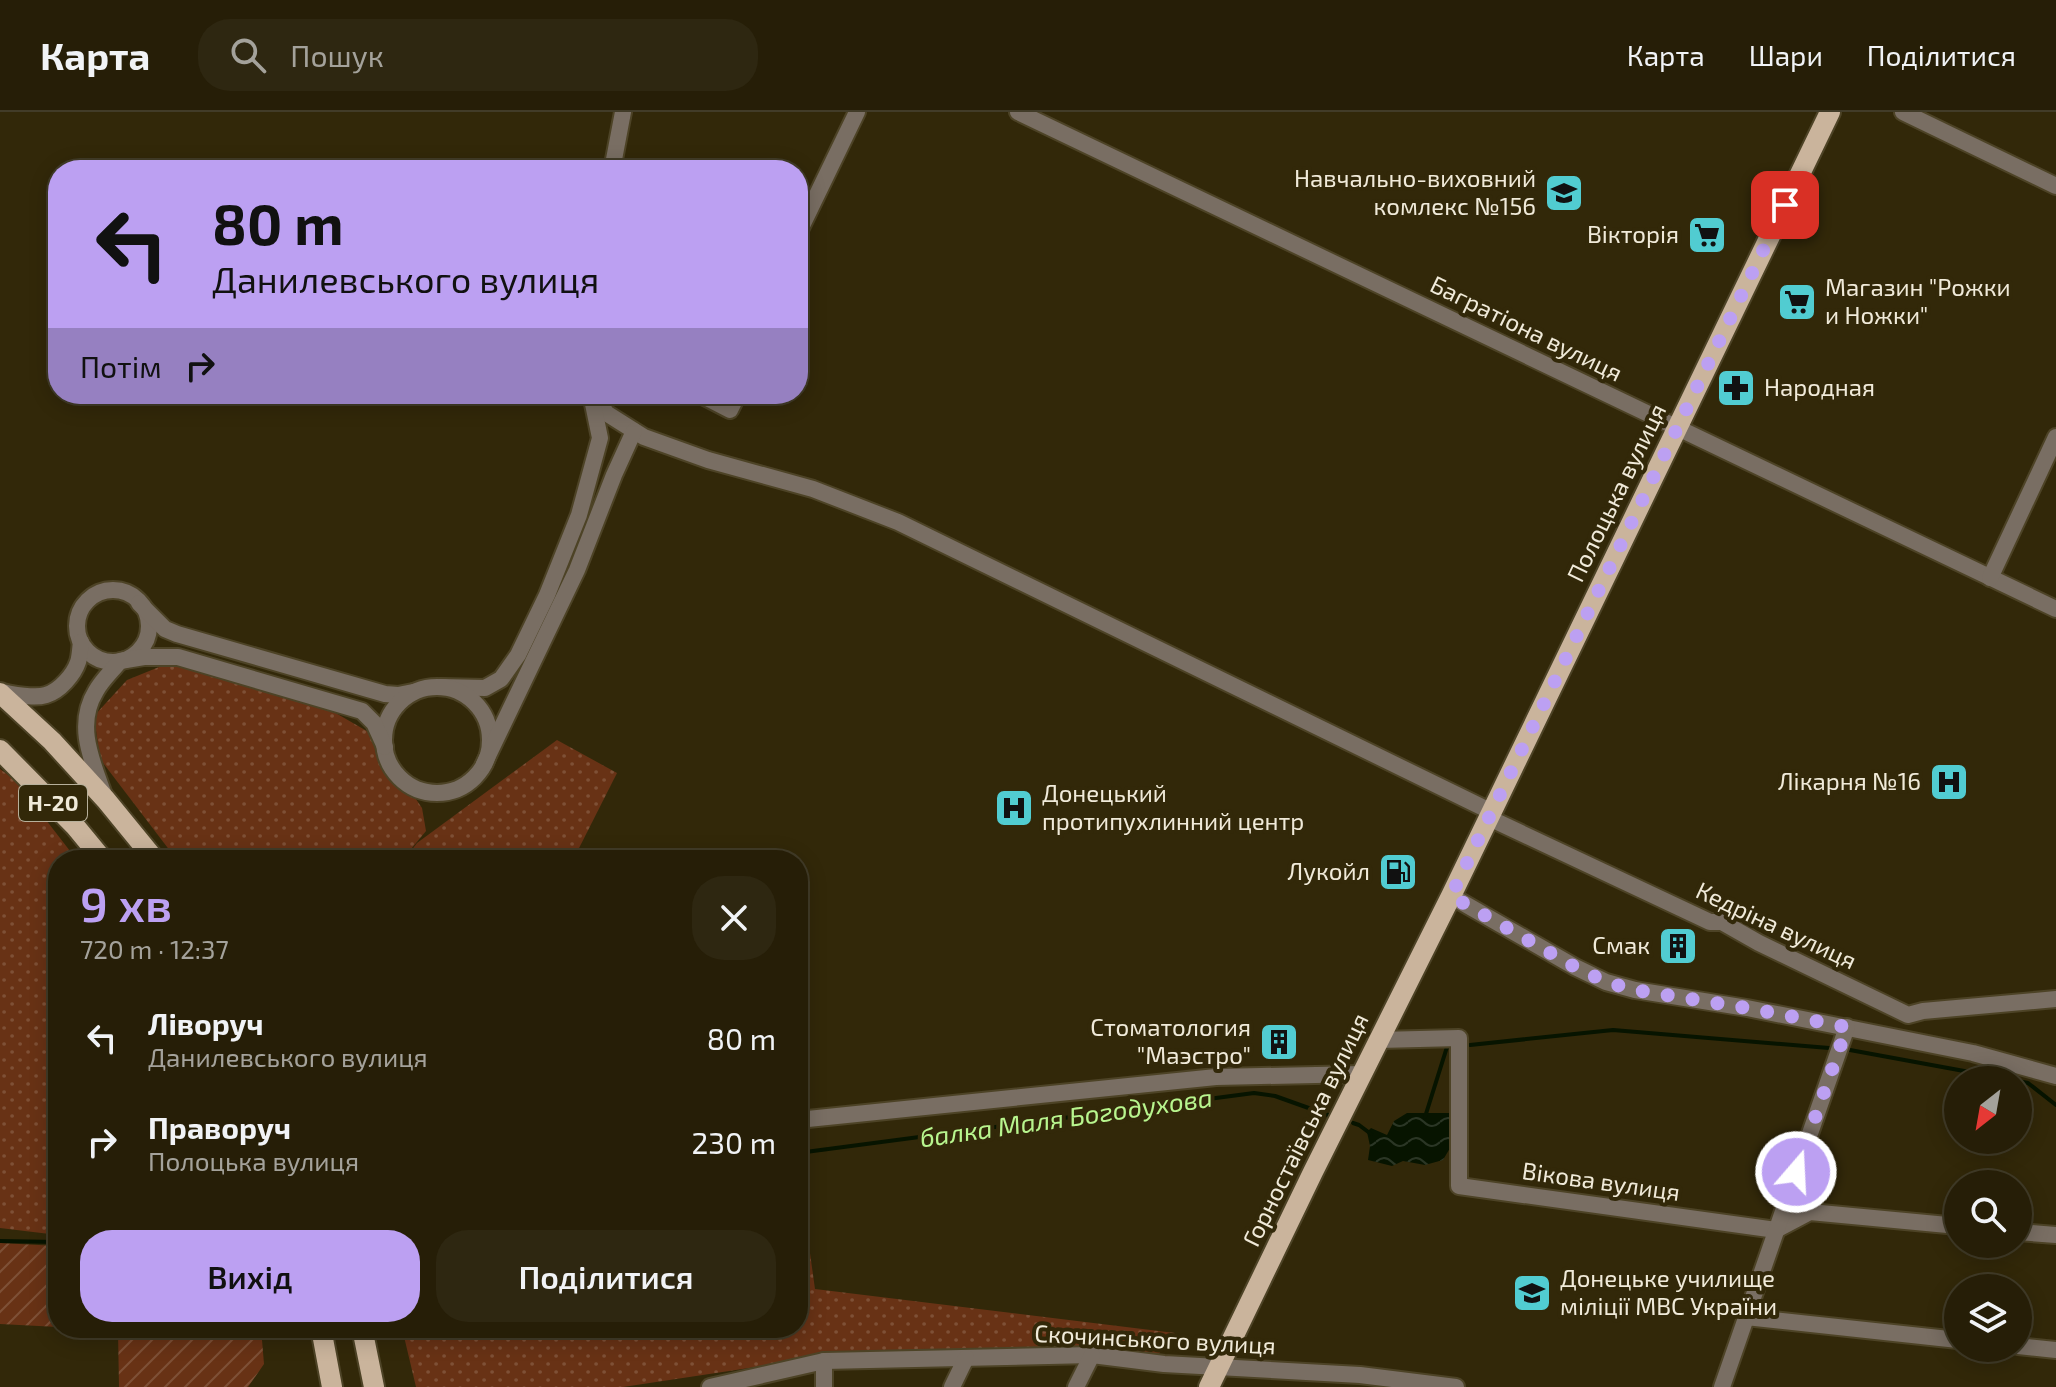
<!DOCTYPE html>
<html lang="uk">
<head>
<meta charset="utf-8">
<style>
  :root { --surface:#261e07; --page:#2e2711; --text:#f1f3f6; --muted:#a4a29b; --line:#423c28; --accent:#bca0f2 }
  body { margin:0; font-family:"Exo 2",sans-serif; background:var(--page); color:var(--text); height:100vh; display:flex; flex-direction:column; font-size:30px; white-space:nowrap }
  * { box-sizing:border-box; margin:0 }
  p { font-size:26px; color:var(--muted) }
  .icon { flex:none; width:44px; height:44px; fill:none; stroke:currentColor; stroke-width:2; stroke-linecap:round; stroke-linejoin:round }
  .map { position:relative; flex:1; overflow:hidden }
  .panel { position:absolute; left:48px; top:738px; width:760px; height:488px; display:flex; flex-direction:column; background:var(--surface); border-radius:32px; box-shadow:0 4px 20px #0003,0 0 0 2px var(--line) }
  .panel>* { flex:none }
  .hud { position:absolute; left:48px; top:48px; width:760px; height:244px; border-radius:32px; box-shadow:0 4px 20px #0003,0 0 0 2px var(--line); background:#bca0f2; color:#111; overflow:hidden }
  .needle { width:52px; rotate:211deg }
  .fabs { position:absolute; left:1944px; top:954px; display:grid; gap:16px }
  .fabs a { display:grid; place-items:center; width:88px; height:88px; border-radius:50%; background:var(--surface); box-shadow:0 4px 20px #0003,0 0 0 2px var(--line); font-size:40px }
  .pin { position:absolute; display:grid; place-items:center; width:68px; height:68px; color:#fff; margin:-34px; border-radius:16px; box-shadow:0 4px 12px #0006 }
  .me { position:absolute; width:88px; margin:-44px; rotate:19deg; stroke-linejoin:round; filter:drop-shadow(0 0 6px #0008) }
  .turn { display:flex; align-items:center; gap:28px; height:168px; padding:0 32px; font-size:36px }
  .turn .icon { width:104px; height:104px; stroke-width:2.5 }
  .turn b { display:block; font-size:56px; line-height:68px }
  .then { display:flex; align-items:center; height:76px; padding:0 32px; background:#0003; gap:16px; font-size:30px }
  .round { display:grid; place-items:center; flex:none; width:84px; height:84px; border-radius:32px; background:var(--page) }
  .headline { display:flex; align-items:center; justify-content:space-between; height:136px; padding:0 32px }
  h1 { font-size:48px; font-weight:600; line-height:60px; color:var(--accent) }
  .primary-button { display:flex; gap:16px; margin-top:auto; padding:16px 32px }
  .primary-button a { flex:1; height:92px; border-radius:32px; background:var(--accent); color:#111; font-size:32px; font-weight:600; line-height:92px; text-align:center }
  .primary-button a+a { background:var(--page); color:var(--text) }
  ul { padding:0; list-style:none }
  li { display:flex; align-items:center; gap:24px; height:104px; padding:0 32px }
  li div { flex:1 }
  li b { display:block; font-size:30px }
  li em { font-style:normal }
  header { display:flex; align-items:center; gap:48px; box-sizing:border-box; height:112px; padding:0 40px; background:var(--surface); border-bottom:2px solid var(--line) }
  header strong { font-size:38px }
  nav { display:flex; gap:44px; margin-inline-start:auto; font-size:28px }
  .search { width:560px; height:72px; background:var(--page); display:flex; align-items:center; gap:20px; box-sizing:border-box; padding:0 28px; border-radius:32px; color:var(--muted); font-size:30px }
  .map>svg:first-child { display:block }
</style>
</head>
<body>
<header>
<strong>Карта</strong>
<div class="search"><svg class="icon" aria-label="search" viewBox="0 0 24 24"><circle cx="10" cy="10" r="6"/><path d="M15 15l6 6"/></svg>Пошук</div>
<nav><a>Карта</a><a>Шари</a><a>Поділитися</a></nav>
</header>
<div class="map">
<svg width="2056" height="1275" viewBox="0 0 2056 1275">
  <defs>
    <pattern id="grass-dots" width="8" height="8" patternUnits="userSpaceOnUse" patternTransform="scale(2)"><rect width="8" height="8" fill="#683215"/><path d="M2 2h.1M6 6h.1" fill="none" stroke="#7e5036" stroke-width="1.8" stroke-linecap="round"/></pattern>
    <pattern id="garden-furrows" width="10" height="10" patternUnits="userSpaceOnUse" patternTransform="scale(2)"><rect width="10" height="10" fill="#683215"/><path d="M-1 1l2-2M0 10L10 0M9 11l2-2" fill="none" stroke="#7e5036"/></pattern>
    <pattern id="water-waves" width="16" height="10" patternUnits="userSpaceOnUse" patternTransform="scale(2)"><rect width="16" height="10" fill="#071400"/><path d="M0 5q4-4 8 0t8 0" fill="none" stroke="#2b3625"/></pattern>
  </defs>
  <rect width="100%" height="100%" fill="#322809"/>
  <g fill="url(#grass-dots)">
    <polygon points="169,551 301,581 372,622 422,696 426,719 402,748 177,748 100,647 94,604 127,568"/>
    <polygon points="557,628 617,661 573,748 404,748 417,731"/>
    <polygon points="0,657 15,668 77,748 58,748 58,1123 0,1116"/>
    <polygon points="798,1055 815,1177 1175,1221 1158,1243 828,1244 623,1275 416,1275 402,1216 798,1216"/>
  </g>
  <g fill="url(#garden-furrows)">
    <polygon points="0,1131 58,1134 58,1215 0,1212"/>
    <polygon points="70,1216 261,1216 264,1252 248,1275 119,1275 118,1219"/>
  </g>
  <polygon fill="url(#water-waves)" points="1407,1001 1449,1001 1453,1031 1443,1048 1425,1053 1403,1049 1392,1054 1368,1048 1370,1034 1367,1020 1371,1016 1387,1023 1394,1009"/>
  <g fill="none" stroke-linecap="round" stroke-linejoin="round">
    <g stroke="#071400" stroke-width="4">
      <polyline points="1470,933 1613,918 1829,936"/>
      <polyline points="1850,938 2013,968"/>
      <polyline points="2018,969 2028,971 2056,993"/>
      <polyline points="1425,1005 1447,935 1449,935"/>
      <polyline points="1353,1011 1359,1013 1371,1022"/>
      <polyline points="798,1041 1254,981 1275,984 1331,1004"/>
      <polyline points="0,1129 58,1130"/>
    </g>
    <defs>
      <g id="minor">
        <polyline points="1018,0 2056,497"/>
        <polyline points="1903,0 2056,74"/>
        <polyline points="612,58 623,0"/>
        <polyline points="798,122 857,0"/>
        <polyline points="596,282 606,301 644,325 708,348 813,377 898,410 1492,700"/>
        <polyline points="699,282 730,298 738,282"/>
        <polyline points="1990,466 2056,325"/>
        <circle cx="113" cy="514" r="36"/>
        <polyline points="139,491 165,517 177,522 385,582 398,583 413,580"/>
        <polyline points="440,575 485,576 501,567 518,543 547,483 579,403 600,326 592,287"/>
        <circle cx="437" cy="628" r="53"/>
        <path d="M0,580c14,2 33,7 46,3 14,-4 28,-21 32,-33 2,-6 2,-14 3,-20"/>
        <polyline points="484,652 577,458 614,363 634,319"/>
        <path d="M104,683c-12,-34 -29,-70 -8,-104 6,-11 16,-20 24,-30l24,-4h34l184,54 12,12 11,24"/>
        <polyline points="1489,706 1710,810 1722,810 1759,831 1908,903 1923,899 2056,887"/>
        <polyline points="1451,784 1575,855 1606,870 1635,878 1747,896 1908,928 1973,941 2056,964"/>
        <polyline points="1379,928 1459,926 1459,1074 1776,1118 1810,1100 1958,1114"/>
        <polyline points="798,1008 1216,965 1362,962"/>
        <polyline points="2018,1120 2056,1123"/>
        <polyline points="1746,1205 1958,1228"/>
        <polyline points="2018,1234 2056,1238"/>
        <polyline points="710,1275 824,1249 1092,1243 1164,1252 1360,1263 1456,1275"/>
        <polyline points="824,1275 824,1249"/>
        <polyline points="952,1275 966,1246"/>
        <polyline points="1076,1275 1092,1243"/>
        <polyline points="1722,1275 1847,915"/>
      </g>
      <g id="major">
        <polyline points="0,581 52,629 106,688 155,748"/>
        <polyline points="0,638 75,714 103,748"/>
        <polyline points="321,1216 332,1275"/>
        <polyline points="362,1216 374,1275"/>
        <polyline points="1209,1275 1313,1060 1451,784 1830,0"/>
      </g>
    </defs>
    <use href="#minor" stroke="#4d4326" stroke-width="20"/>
    <use href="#major" stroke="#4d4326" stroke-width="24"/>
    <use href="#minor" stroke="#796e63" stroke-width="16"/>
    <use href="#major" stroke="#cab49c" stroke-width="20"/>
  </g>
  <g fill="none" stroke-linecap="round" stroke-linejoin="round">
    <polyline stroke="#bca0f2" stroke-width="14" stroke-dasharray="0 25.2" points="1785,93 1451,784 1575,855 1606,870 1635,878 1747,896 1847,915 1796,1060"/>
  </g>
  <defs>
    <symbol id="school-square" viewBox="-11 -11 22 22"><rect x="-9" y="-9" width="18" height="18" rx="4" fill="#51ccd1" stroke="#322809"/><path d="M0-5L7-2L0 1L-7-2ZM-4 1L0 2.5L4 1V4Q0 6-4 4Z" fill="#111"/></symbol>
    <symbol id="supermarket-square" viewBox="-11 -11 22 22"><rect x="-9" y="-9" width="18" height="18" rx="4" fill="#51ccd1" stroke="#322809"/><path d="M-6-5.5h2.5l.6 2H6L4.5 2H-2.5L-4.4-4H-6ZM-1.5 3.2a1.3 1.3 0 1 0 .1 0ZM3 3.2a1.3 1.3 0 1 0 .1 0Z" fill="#111"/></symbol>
    <symbol id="pharmacy-square" viewBox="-11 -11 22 22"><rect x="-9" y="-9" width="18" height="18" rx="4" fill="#51ccd1" stroke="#322809"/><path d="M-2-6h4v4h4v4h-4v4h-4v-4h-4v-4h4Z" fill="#111"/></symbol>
    <symbol id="hospital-square" viewBox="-11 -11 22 22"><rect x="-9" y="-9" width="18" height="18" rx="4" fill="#51ccd1" stroke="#322809"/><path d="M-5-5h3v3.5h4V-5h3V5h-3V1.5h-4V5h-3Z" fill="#111"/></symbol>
    <symbol id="fuel-square" viewBox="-11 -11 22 22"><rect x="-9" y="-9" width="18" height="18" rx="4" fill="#51ccd1" stroke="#322809"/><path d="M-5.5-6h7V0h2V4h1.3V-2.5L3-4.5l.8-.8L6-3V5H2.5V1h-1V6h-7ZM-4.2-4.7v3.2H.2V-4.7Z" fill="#111"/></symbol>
    <symbol id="building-square" viewBox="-11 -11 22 22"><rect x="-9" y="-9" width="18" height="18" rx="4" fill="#51ccd1" stroke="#322809"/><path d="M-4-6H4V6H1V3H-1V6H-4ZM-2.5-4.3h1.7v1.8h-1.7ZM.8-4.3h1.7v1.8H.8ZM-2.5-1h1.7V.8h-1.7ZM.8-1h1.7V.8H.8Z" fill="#111"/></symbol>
    <symbol id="university-square" viewBox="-11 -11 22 22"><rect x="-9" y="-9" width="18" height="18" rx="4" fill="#51ccd1" stroke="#322809"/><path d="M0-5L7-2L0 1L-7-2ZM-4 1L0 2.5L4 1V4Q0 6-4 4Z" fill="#111"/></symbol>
  </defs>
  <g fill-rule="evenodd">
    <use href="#school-square" x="1542" y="59" width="44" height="44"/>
    <use href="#supermarket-square" x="1685" y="101" width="44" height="44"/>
    <use href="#supermarket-square" x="1775" y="168" width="44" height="44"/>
    <use href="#pharmacy-square" x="1714" y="254" width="44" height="44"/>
    <use href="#hospital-square" x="1927" y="648" width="44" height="44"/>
    <use href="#hospital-square" x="992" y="674" width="44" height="44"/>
    <use href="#fuel-square" x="1376" y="738" width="44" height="44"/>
    <use href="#building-square" x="1656" y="812" width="44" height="44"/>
    <use href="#building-square" x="1257" y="908" width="44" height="44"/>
    <use href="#university-square" x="1510" y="1159" width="44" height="44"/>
  </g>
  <g text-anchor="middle" stroke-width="8" stroke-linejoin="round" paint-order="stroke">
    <rect fill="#322809" stroke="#b7b09b" stroke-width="2" x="19" y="673" width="68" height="36" rx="6"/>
    <g font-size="22" font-weight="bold" fill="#f0ead9">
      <text x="53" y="699">Н-20</text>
    </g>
    <g font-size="24" fill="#f0ead9" stroke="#322809" text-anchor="end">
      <text x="1536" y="75">Навчально-виховний<tspan x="1536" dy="28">комлекс №156</tspan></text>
      <text x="1679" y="131">Вікторія</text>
      <text x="1825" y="184" text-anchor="start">Магазин "Рожки<tspan x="1825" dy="28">и Ножки"</tspan></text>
      <text x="1764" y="284" text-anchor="start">Народная</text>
      <text x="1921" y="678">Лікарня №16</text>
      <text x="1042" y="690" text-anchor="start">Донецький<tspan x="1042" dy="28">протипухлинний центр</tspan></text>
      <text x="1370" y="768">Лукойл</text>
      <text x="1650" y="842">Смак</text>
      <text x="1251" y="924">Стоматология<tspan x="1251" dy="28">"Маэстро"</tspan></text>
      <text x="1560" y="1175" text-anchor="start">Донецьке училище<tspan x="1560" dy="28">міліції МВС України</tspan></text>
    </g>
    <g font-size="24" fill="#f0ead9" stroke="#322809">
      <text transform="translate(1526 217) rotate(26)" y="8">Багратіона вулиця</text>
      <text transform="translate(1617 381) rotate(-64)" y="8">Полоцька вулиця</text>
      <text transform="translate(1776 814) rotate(25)" y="8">Кедріна вулиця</text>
      <text transform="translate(1306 1018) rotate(-64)" y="8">Горностаївська вулиця</text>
      <text transform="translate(1601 1070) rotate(8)" y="8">Вікова вулиця</text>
      <text transform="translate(1155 1228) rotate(3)" y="8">Скочинського вулиця</text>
    </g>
    <g font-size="26" font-style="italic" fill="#b8f58e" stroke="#322809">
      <text transform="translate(1066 1006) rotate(-8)" y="9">балка Маля Богодухова</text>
    </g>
  </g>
</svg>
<div class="fabs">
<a><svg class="needle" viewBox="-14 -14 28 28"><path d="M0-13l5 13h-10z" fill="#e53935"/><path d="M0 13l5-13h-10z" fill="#a4a29b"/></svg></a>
<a><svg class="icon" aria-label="search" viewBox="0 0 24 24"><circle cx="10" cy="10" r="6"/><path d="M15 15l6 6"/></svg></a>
<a><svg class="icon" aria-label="layers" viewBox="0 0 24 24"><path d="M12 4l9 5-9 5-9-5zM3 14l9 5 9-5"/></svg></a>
</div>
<div class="pin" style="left:1785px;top:93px;background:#d93025"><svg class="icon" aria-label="arrive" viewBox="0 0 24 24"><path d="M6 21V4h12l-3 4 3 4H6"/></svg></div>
<svg class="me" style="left:1796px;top:1060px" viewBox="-20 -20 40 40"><circle r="17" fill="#bca0f2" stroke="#fff" stroke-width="3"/><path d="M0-11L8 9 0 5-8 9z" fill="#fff"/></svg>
<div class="hud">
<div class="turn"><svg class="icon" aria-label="left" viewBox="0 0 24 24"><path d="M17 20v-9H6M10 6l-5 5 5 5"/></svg><div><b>80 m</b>Данилевського вулиця</div></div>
<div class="then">Потім<svg class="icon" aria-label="right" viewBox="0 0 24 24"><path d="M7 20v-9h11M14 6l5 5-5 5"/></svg></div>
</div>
<section class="panel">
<div class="headline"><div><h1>9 хв</h1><p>720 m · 12:37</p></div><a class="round"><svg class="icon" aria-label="close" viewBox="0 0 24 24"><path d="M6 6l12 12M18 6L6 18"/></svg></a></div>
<ul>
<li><svg class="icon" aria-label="left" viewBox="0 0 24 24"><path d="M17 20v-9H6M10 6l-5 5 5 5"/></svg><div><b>Ліворуч</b><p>Данилевського вулиця</p></div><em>80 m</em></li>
<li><svg class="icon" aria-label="right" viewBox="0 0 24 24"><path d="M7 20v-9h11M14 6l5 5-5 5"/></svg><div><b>Праворуч</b><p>Полоцька вулиця</p></div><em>230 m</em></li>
</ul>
<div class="primary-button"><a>Вихід</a><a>Поділитися</a></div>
</section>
</div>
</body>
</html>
